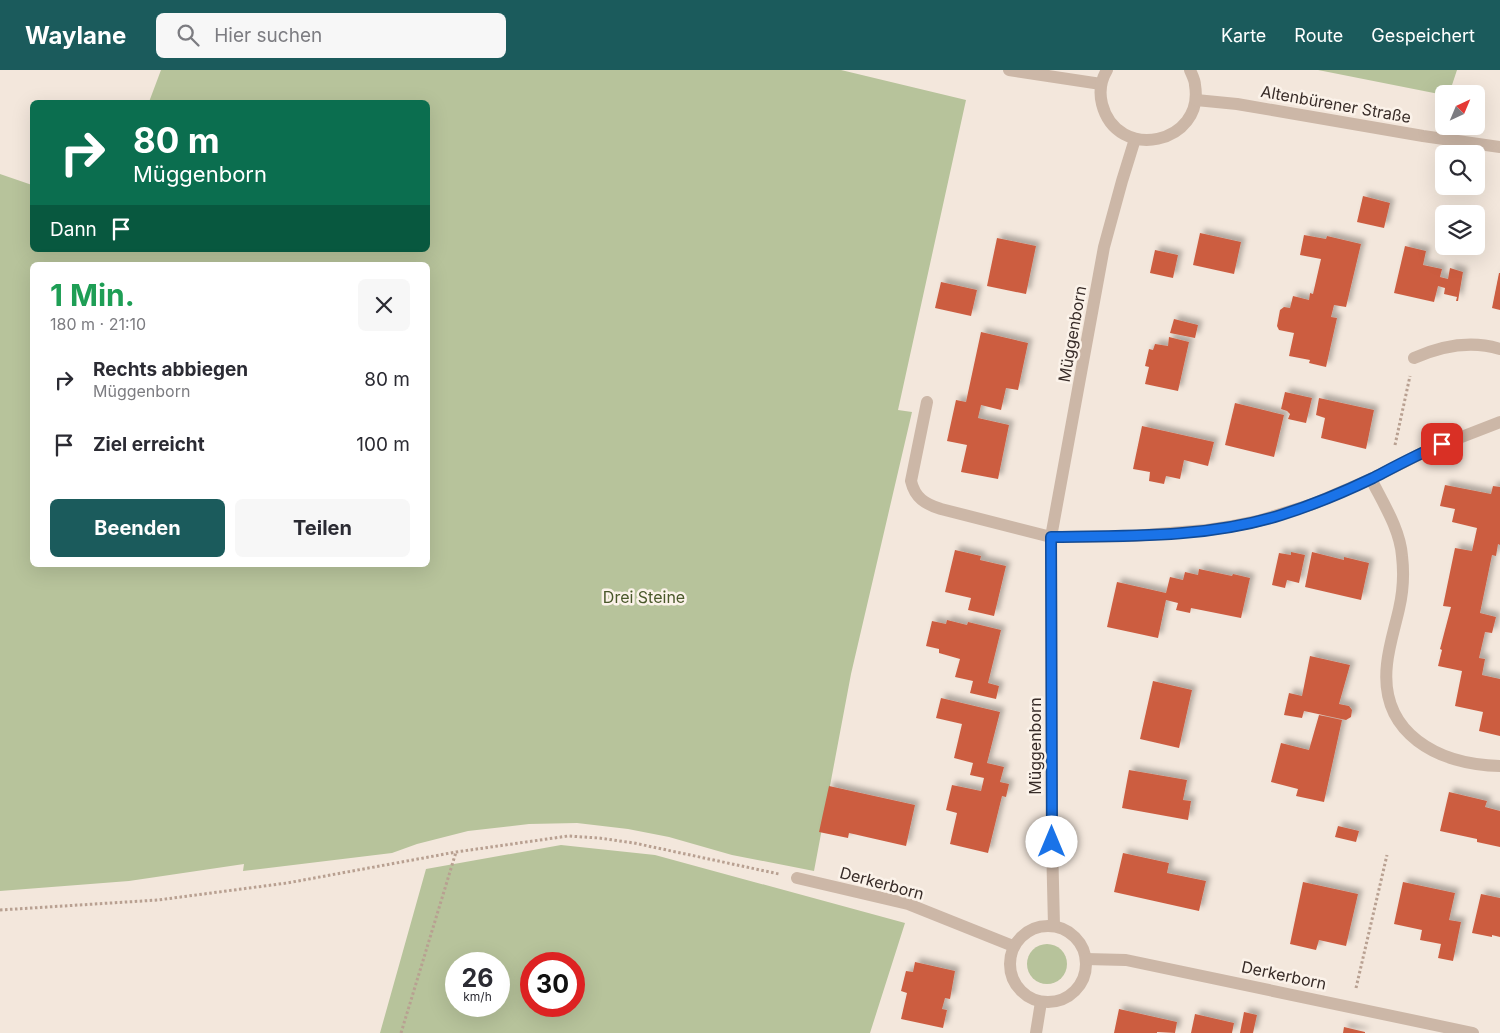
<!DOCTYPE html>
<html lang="de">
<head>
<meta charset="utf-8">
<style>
  :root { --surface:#fff; --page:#f7f7f7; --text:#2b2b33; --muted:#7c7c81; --accent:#1b5b5c }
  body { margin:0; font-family:Inter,sans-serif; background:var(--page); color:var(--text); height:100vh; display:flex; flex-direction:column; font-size:19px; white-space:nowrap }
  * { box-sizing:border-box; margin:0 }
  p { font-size:16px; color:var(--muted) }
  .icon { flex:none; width:28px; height:28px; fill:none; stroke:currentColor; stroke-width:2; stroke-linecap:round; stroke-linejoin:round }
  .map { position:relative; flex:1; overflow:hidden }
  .panel { position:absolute; left:30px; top:192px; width:400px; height:305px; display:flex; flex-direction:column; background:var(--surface); border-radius:8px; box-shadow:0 5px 20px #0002 }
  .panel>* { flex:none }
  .guide { position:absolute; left:30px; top:30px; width:400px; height:152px; border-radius:8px; box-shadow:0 5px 20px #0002; background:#0b6e4f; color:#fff; overflow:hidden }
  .needle { width:32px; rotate:44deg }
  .fabs { position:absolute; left:1435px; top:15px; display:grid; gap:10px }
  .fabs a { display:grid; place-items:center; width:50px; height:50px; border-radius:8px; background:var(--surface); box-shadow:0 5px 20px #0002; font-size:25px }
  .speed { position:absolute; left:445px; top:882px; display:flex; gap:10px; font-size:25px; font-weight:700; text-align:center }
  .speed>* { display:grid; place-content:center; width:65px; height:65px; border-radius:50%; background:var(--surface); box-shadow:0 5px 20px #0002; line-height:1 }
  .speed small { font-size:12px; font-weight:400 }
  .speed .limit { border:8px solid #d22; background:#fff; color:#111 }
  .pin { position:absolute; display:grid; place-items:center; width:42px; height:42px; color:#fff; margin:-21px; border-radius:10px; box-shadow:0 2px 8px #0006 }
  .me { position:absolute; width:55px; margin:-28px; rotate:0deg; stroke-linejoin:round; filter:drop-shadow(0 0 4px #0008) }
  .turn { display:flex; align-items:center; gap:18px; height:105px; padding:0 20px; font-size:22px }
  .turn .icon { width:65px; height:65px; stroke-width:2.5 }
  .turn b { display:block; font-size:35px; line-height:42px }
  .then { display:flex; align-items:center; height:48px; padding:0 20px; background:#0003; gap:10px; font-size:19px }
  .round { display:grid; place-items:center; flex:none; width:52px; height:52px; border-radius:8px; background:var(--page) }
  .overview { display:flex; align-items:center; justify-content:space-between; height:85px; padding:0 20px }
  h1 { font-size:30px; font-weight:700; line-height:38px; color:#1e9e55 }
  .cta { display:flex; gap:10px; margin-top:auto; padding:10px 20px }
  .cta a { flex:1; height:58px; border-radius:8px; background:var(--accent); color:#fff; font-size:20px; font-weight:700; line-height:58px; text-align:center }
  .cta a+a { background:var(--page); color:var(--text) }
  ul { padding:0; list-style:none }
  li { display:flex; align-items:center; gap:15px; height:65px; padding:0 20px }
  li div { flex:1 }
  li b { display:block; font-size:19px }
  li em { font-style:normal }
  header { display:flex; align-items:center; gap:30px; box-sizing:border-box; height:70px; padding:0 25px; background:var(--accent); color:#fff }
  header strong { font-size:24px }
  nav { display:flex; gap:28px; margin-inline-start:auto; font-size:18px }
  .search { width:350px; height:45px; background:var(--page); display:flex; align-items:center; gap:12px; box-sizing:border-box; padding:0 18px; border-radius:8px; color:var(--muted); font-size:19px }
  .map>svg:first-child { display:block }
</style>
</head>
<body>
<header>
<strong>Waylane</strong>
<div class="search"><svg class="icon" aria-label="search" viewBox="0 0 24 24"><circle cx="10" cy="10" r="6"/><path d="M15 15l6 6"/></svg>Hier suchen</div>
<nav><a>Karte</a><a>Route</a><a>Gespeichert</a></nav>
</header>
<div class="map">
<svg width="1500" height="963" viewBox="0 0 1500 963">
  <defs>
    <filter id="shadow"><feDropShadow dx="4.5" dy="-4.5" stdDeviation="2.5" flood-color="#0004"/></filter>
  </defs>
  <rect width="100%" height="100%" fill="#f3e7dc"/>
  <g fill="#b7c39b" fill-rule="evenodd">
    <path d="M161,0h680l125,30 -68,310 14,2 -61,262 -37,197 -82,-16 -63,-18 -41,-8 -51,-6 -48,1 -61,7 -51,13 -25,9 -149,18 1,-7 -115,17 -129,10v-717l32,11v65h396v-148h-279zM32,195h396v300h-396z"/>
    <polygon points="1318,0 1457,0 1449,24 1444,24 1444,25"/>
    <path d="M561,775l94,10 250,68 -35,110h-490l46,-164zM456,894h43v42h-43zM531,894h43v42h-43z"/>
    <circle cx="1047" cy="894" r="20"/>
  </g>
  <g fill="#cc5d41" filter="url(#shadow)">
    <polygon points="1363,126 1390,133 1384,158 1357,152"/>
    <polygon points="1200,163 1241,172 1234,204 1193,195"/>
    <polygon points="1304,165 1326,169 1327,166 1361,174 1346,237 1334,235 1331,247 1337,248 1326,297 1309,293 1310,290 1289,286 1294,263 1279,260 1277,256 1280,240 1284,237 1290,238 1293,226 1309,230 1310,223 1313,224 1321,189 1300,185"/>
    <polygon points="997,168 1036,176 1026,224 987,216"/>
    <polygon points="1405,176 1426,181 1423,195 1442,199 1440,207 1448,209 1450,198 1463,202 1458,231 1456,231 1457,227 1444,224 1445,218 1438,216 1434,232 1394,223"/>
    <polygon points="1155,180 1178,185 1173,208 1150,203"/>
    <polygon points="1499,203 1500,203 1500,240 1492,238"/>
    <polygon points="941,212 977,220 971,246 935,238"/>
    <polygon points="1174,249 1198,255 1195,268 1170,263"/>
    <polygon points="981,262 1028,273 1018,320 1006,318 1001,340 981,335 978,348 1009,355 998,409 961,402 967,375 947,371 956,330 966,332"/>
    <polygon points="1169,267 1189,272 1178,321 1145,314 1149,297 1145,296 1149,279 1153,280 1155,274 1168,276"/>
    <polygon points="1285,322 1312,328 1306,353 1288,349 1290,344 1287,341 1281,339"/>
    <polygon points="1319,328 1374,340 1366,379 1321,368 1325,348 1316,345"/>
    <polygon points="1235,333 1284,345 1274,387 1225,375"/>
    <polygon points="1142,356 1214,372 1208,396 1184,390 1180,409 1166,406 1164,414 1149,411 1150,402 1133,399"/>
    <polygon points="1445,415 1491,424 1493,416 1500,417 1500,475 1498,474 1496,486 1492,485 1480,543 1496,547 1492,563 1485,562 1479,588 1485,589 1482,605 1500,609 1500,666 1479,661 1483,642 1455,636 1462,601 1438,596 1442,580 1440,579 1451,537 1443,536 1455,478 1472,481 1477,458 1452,452 1455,439 1440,436"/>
    <polygon points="955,480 981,486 980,490 1006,496 994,546 968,540 971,528 945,522"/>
    <polygon points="1291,482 1305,485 1299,513 1287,510 1285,518 1272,515 1279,483 1291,485"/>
    <polygon points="1312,482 1344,490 1344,487 1369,493 1361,530 1305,517"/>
    <polygon points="1199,499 1232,506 1233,504 1250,508 1241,548 1191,538 1190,543 1176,540 1178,533 1166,530 1158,568 1107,557 1117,512 1166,523 1170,507 1183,510 1185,502 1198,505"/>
    <polygon points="947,550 967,555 968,552 1001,560 988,613 999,616 996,629 970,623 973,611 955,607 960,589 939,583 939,579 926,576 932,551 946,554"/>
    <polygon points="1310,586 1350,595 1339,634 1349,636 1352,640 1351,647 1346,650 1304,641 1302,648 1284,645 1289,623 1302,626"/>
    <polygon points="1153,611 1192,620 1179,678 1140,669"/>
    <polygon points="941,628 1000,642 987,693 1004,697 1000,712 1009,714 1006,727 1002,726 988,783 950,774 957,743 946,740 952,715 981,721 984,708 970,705 973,693 954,688 962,654 936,648"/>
    <polygon points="1319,645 1342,650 1324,732 1296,726 1298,719 1271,712 1281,673 1309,680"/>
    <polygon points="1129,700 1187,710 1183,730 1191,731 1188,750 1122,738"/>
    <polygon points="829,716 915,735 906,776 849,763 848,768 819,762"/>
    <polygon points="1449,722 1487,731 1485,737 1500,741 1500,777 1477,772 1477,769 1440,761"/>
    <polygon points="1338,756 1359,761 1356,772 1335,767"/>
    <polygon points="1123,783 1169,793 1167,803 1206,811 1199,841 1114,822"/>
    <polygon points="1303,812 1358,824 1346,876 1319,870 1316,880 1290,874"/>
    <polygon points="1403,812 1455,823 1449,850 1461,852 1453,891 1438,888 1441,874 1420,870 1422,860 1394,854"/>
    <polygon points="1481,824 1500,828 1500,867 1492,865 1492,867 1472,863"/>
    <polygon points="915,892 955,901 950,929 945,928 942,939 947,940 943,958 901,949 907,923 901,921 906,901 913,902"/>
    <polygon points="1119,939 1177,952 1175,963 1157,962 1157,963 1114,963"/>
    <polygon points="1244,942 1257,945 1253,963 1240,963"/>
    <polygon points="1195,944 1234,953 1232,963 1191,963"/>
    <polygon points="1344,957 1365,962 1365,963 1343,963"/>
  </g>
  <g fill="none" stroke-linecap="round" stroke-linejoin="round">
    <g stroke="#b8a091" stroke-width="3" stroke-dasharray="2.5 2.5" stroke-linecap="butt">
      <polyline points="1395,375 1410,306"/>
      <polyline points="0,840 158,830 287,813 456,782 568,766 599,768 634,773 779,804"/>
      <polyline points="1356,918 1387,785"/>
      <polyline points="401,963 456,782"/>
    </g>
    <g stroke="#ccb7a7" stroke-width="12">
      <path d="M1414,288c27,-12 57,-18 86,-9"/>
      <path d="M927,332l-16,79c4,17 14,23 30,28l110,28 82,-1 74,-6 26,-4 25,-5 55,-17 58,-25 57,-29 72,-28"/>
      <path d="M1371,409c12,24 29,50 31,77 2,17 1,36 -3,53 -4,18 -10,36 -12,55 -8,70 52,101 113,102"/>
      <polyline points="797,808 908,834 1013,876"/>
      <circle cx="1048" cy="894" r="38"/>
      <polyline points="1054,856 1052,772 1051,467 1104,177 1122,111 1135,69"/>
      <polyline points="1086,889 1126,890 1473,963"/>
      <polyline points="1036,963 1041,932"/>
    </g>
    <g stroke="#ccb7a7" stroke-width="12">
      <polyline points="1009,0 1101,14"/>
      <path d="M1107,0c-6,10 -8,22 -5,34 15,59 103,40 93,-19 0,-5 -3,-10 -5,-15"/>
      <polyline points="1196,30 1237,34 1423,66 1500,77"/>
    </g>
  </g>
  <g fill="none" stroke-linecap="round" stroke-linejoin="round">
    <defs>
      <path id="route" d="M1052,772l-1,-305c77,-1 157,1 230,-22 32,-10 63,-23 92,-37 23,-12 45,-24 69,-34"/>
    </defs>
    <use href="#route" stroke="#114b97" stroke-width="12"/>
    <use href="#route" stroke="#1a73e8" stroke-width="9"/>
  </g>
  <g text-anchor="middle" stroke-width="5" stroke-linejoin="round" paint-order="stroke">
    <g font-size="16" fill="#382c28" stroke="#fbf2e9">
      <text transform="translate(1336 34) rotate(10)" y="6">Altenbürener Straße</text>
      <text transform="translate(1072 264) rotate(-80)" y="6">Müggenborn</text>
      <text transform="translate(1035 676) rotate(-90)" y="6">Müggenborn</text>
      <text transform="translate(882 813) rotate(15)" y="6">Derkerborn</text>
      <text transform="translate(1284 905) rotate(12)" y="6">Derkerborn</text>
    </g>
    <g font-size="16" fill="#49582a" stroke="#fbf2e9">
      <text x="644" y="533">Drei Steine</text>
    </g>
  </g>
</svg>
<div class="fabs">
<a><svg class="needle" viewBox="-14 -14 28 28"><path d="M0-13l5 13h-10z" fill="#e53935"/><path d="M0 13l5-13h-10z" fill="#7c7c81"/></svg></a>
<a><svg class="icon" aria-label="search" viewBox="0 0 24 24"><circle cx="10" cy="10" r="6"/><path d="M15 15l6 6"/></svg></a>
<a><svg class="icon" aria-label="layers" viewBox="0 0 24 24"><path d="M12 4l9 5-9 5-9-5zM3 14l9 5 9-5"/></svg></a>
</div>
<div class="speed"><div>26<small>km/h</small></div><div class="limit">30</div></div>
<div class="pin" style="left:1442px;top:374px;background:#d93025"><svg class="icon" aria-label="arrive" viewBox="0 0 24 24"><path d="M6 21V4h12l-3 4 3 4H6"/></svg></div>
<svg class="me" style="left:1052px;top:772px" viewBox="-20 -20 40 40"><circle r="19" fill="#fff"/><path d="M0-13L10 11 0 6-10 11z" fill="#1a73e8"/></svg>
<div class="guide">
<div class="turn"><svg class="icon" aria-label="right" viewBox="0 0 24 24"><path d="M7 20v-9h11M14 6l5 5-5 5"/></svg><div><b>80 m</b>Müggenborn</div></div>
<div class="then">Dann<svg class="icon" aria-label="arrive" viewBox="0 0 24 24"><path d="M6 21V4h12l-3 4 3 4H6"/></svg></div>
</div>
<section class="panel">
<div class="overview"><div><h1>1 Min.</h1><p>180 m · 21:10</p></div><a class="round"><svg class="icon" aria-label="close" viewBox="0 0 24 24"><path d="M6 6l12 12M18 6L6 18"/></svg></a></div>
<ul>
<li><svg class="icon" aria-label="right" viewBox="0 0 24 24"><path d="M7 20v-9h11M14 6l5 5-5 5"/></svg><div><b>Rechts abbiegen</b><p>Müggenborn</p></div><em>80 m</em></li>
<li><svg class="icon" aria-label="arrive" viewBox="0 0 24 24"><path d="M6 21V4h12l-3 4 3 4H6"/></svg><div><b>Ziel erreicht</b></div><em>100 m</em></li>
</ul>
<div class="cta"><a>Beenden</a><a>Teilen</a></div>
</section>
</div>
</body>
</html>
